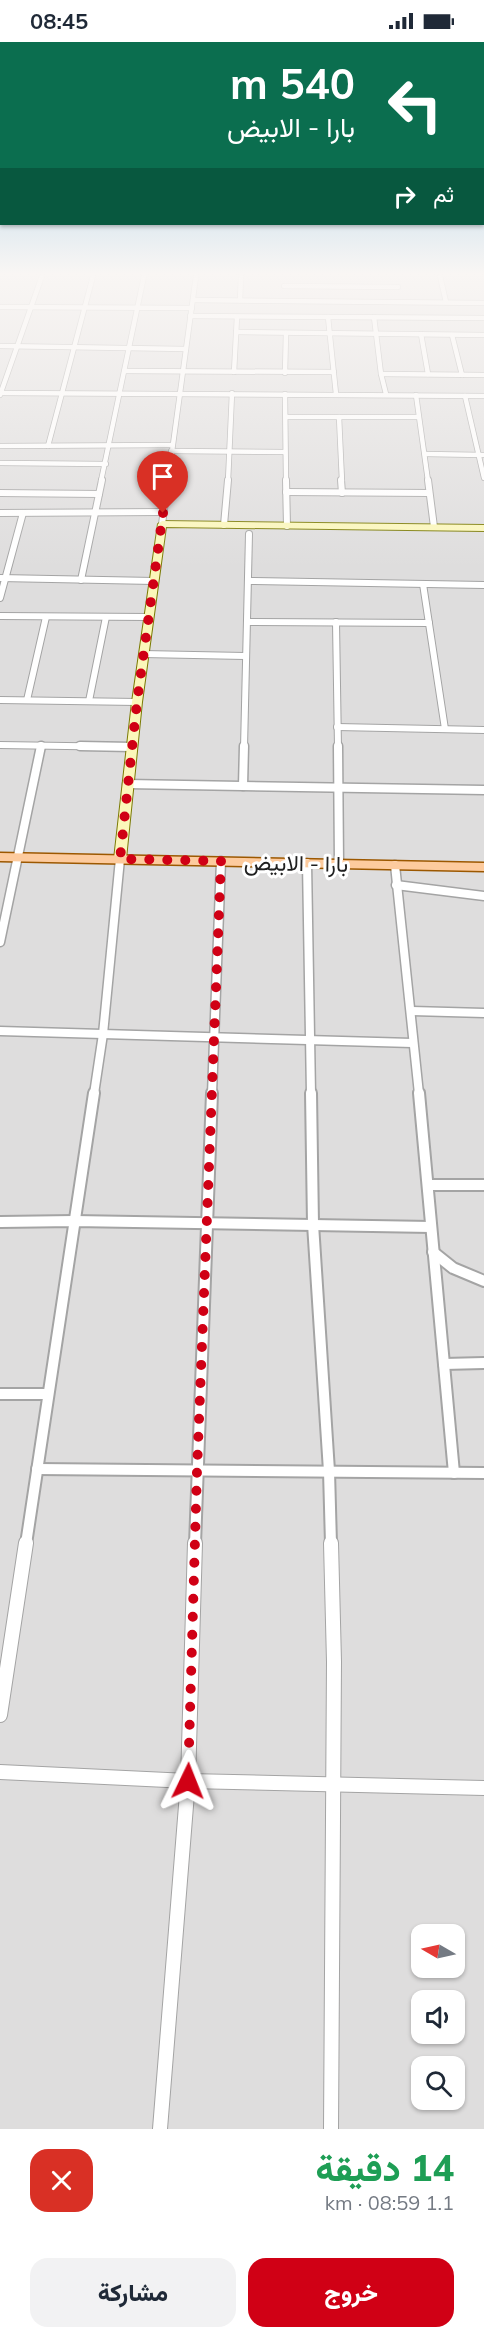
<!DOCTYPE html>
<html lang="ar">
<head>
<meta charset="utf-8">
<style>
  :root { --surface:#fff; --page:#f2f2f3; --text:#1f2937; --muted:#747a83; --accent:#d00015 }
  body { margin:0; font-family:Mulish,Vazirmatn,sans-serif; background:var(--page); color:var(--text); direction:rtl; height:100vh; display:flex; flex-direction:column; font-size:22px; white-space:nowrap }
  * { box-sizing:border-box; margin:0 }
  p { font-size:20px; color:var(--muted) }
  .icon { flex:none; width:33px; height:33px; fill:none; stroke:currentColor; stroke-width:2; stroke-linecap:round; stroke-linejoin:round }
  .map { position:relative; height:2087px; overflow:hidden; direction:ltr }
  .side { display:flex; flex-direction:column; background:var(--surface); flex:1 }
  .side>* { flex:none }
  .guide { position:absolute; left:0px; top:0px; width:484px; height:183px; box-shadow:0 2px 4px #0004; direction:rtl; background:#0b6e4f; color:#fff; overflow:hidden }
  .needle { width:39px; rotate:279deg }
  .controls { position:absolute; left:411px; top:1882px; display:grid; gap:12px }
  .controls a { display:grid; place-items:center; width:54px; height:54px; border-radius:12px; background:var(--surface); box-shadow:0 2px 4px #0004; font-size:30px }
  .pin { position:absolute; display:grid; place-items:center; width:51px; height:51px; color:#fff; margin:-62px -26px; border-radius:50% 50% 50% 0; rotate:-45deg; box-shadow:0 0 6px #0007 }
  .pin .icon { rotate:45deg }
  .me { position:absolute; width:66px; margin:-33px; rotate:2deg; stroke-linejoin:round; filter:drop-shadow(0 0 4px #0008) }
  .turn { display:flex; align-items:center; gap:21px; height:126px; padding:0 30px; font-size:27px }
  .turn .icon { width:78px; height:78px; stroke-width:2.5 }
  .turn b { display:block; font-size:42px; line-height:51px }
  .then { display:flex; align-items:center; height:57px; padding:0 30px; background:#0003; gap:12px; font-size:22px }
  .round { display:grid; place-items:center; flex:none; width:63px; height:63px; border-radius:18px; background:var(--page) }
  .headline { display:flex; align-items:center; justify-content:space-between; height:102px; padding:0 30px }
  h1 { font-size:36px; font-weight:800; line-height:45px; color:#1e9e55 }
  .cta { display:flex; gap:12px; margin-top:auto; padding:12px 30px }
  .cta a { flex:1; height:69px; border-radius:18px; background:var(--accent); color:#fff; font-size:24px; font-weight:800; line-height:69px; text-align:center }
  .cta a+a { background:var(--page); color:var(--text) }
  .status { display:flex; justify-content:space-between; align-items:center; height:42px; padding:0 30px; background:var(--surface); direction:ltr }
  .status svg { height:16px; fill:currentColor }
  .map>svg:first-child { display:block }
</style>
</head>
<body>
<div class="status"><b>08:45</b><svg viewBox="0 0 49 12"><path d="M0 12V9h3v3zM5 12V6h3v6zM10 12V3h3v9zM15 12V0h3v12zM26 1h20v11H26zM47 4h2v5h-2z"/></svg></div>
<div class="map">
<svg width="484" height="2087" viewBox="0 0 484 2087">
  <rect width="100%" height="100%" fill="#f1ece6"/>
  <path fill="#dedddd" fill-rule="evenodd" d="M0,234h484v1853h-484zM422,1893h32v33h-32zM422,1959h32v33h-32zM422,2025h32v33h-32z"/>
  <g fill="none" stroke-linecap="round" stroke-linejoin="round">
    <defs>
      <g id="street-far4">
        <polyline points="440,234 446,260"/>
        <polyline points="284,244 398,245"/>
        <polyline points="193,258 484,261"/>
        <polyline points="240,258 241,234"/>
        <polyline points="0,265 192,266"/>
        <polyline points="190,274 484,276"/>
        <polyline points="328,275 336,352"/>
        <polyline points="374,275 381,332 386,352"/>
        <polyline points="236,290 484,293"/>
        <polyline points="421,292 428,332"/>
        <polyline points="452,293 462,333"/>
        <polyline points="0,304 186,307"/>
        <polyline points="125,329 334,330"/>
        <polyline points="234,330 237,275"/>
        <polyline points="285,331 286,291"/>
        <polyline points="381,332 484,333"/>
        <polyline points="0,351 484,354"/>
        <polyline points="285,352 286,439"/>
        <polyline points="0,353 42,234"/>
        <polyline points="416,353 428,439"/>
        <polyline points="465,354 484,436"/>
        <polyline points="286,375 418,375"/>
        <polyline points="339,375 342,439"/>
        <polyline points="0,404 172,403"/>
        <polyline points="48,404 93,234"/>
        <polyline points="171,409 284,410"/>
        <polyline points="425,412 484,413"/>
        <polyline points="0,421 106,422"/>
        <polyline points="101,439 144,234"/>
        <polyline points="168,439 196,234"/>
        <polyline points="228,439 232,351"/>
      </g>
      <g id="street-far3">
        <polyline points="286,438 287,484"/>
        <polyline points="341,438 342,451"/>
        <polyline points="428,438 434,485"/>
        <polyline points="286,450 429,451"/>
        <polyline points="0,451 99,452"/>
        <polyline points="0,471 163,470"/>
        <polyline points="162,482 168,438"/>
        <polyline points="224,483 228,438"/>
        <polyline points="0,536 154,539"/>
        <polyline points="81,538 102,438"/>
        <polyline points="250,539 484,543"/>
        <polyline points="423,542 445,687"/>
        <polyline points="0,556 23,471"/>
        <polyline points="0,574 149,575"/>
        <polyline points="247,580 429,581"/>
        <polyline points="336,580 338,706"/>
        <polyline points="143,612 245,614"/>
        <polyline points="0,658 137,660"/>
        <polyline points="27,658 46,575"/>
        <polyline points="89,659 106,575"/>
        <polyline points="337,685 484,688"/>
        <polyline points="0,703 132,705"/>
        <polyline points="244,706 249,492"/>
      </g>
      <g id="street-far2">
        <polyline points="80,704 132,705"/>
        <polyline points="338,704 339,822"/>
        <polyline points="127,742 484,748"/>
        <polyline points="243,744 244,704"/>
        <polyline points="307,821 311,1052"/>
        <polyline points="395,823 419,1052"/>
        <polyline points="396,843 484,854"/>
        <polyline points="0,900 41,704"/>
        <polyline points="412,969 484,971"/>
        <polyline points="0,989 412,1001"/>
        <polyline points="94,1052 103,992 120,817"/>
        <polyline points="212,1052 221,819"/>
      </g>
      <g id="street-far1">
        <polyline points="311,1051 313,1182 329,1429 331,1502"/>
        <polyline points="419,1051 454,1431"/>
        <polyline points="429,1143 484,1143"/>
        <polyline points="0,1180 74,1179 431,1185"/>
        <polyline points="433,1210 453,1226 484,1239"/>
        <polyline points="444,1322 484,1321"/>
        <polyline points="0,1352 48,1352"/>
        <polyline points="37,1427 484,1431"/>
        <polyline points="26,1502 94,1051"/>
        <polyline points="195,1502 212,1051"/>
      </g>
      <g id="street">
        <polyline points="331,1501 334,1620 331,2087"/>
        <polyline points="0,1673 26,1501"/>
        <polyline points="0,1730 188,1739 484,1746"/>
        <polyline points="160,2087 188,1739 195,1501"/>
      </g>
      <polygon id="secondary" points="162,479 484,483 484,489 166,485 142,660 126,817 120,821 114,817 132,660 158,482"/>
      <polygon id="primary" points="0,811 484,821 484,829 0,819"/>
    </defs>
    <use href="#street-far4" stroke="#a4a4a4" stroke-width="6"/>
    <use href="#street-far3" stroke="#a4a4a4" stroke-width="8"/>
    <use href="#street-far2" stroke="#a4a4a4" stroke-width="11"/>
    <use href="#street-far1" stroke="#a4a4a4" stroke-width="14"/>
    <use href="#street" stroke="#a4a4a4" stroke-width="16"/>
    <use href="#secondary" stroke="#7a7a03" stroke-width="2"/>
    <use href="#primary" stroke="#9c5800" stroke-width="3"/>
    <use href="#street-far4" stroke="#fff" stroke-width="4.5"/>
    <use href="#street-far3" stroke="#fff" stroke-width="6"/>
    <use href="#street-far2" stroke="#fff" stroke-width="8"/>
    <use href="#street-far1" stroke="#fff" stroke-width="10"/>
    <use href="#street" stroke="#fff" stroke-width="14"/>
    <use href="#secondary" fill="#fbf7ba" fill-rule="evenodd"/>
    <use href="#primary" fill="#fdcb9e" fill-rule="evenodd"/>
  </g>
  <linearGradient id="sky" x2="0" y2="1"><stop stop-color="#8dc2e4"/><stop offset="0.44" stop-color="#f9f6f4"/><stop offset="1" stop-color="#f9f6f4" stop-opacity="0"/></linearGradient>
  <rect width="484" height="526" fill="url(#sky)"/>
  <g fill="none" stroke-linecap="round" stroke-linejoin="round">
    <polyline stroke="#d00015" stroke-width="10" stroke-dasharray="0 18" points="163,471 137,660 120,817 221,819 197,1429 188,1739"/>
  </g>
  <g text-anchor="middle" stroke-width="6" stroke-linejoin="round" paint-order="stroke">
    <g font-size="22" fill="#202020" stroke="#fff">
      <text transform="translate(296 821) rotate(1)" y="8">بارا - الابيض</text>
    </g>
  </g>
</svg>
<div class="controls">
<a><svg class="needle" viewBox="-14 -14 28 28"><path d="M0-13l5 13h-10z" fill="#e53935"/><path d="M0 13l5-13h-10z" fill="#747a83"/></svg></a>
<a><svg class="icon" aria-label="sound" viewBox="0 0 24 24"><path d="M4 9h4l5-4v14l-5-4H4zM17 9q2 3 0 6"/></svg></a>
<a><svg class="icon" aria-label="search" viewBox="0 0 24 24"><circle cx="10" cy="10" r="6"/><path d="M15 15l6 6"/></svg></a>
</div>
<div class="pin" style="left:163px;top:471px;background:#d93025"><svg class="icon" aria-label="arrive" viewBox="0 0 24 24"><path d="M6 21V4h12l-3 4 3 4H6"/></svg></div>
<svg class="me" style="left:188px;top:1739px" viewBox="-20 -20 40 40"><path d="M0-17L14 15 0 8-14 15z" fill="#d00015" stroke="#fff" stroke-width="4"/></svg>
<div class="guide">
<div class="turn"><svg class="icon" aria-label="left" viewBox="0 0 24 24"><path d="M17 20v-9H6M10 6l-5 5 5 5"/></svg><div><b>540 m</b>بارا - الابيض</div></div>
<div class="then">ثم<svg class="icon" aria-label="right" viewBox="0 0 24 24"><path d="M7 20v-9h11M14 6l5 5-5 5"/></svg></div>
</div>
</div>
<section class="side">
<div class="headline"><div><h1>14 دقيقة</h1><p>1.1 km · 08:59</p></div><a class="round" style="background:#d93025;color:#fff"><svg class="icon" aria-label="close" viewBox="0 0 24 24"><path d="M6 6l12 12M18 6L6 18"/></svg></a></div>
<div class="cta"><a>خروج</a><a>مشاركة</a></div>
</section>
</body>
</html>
